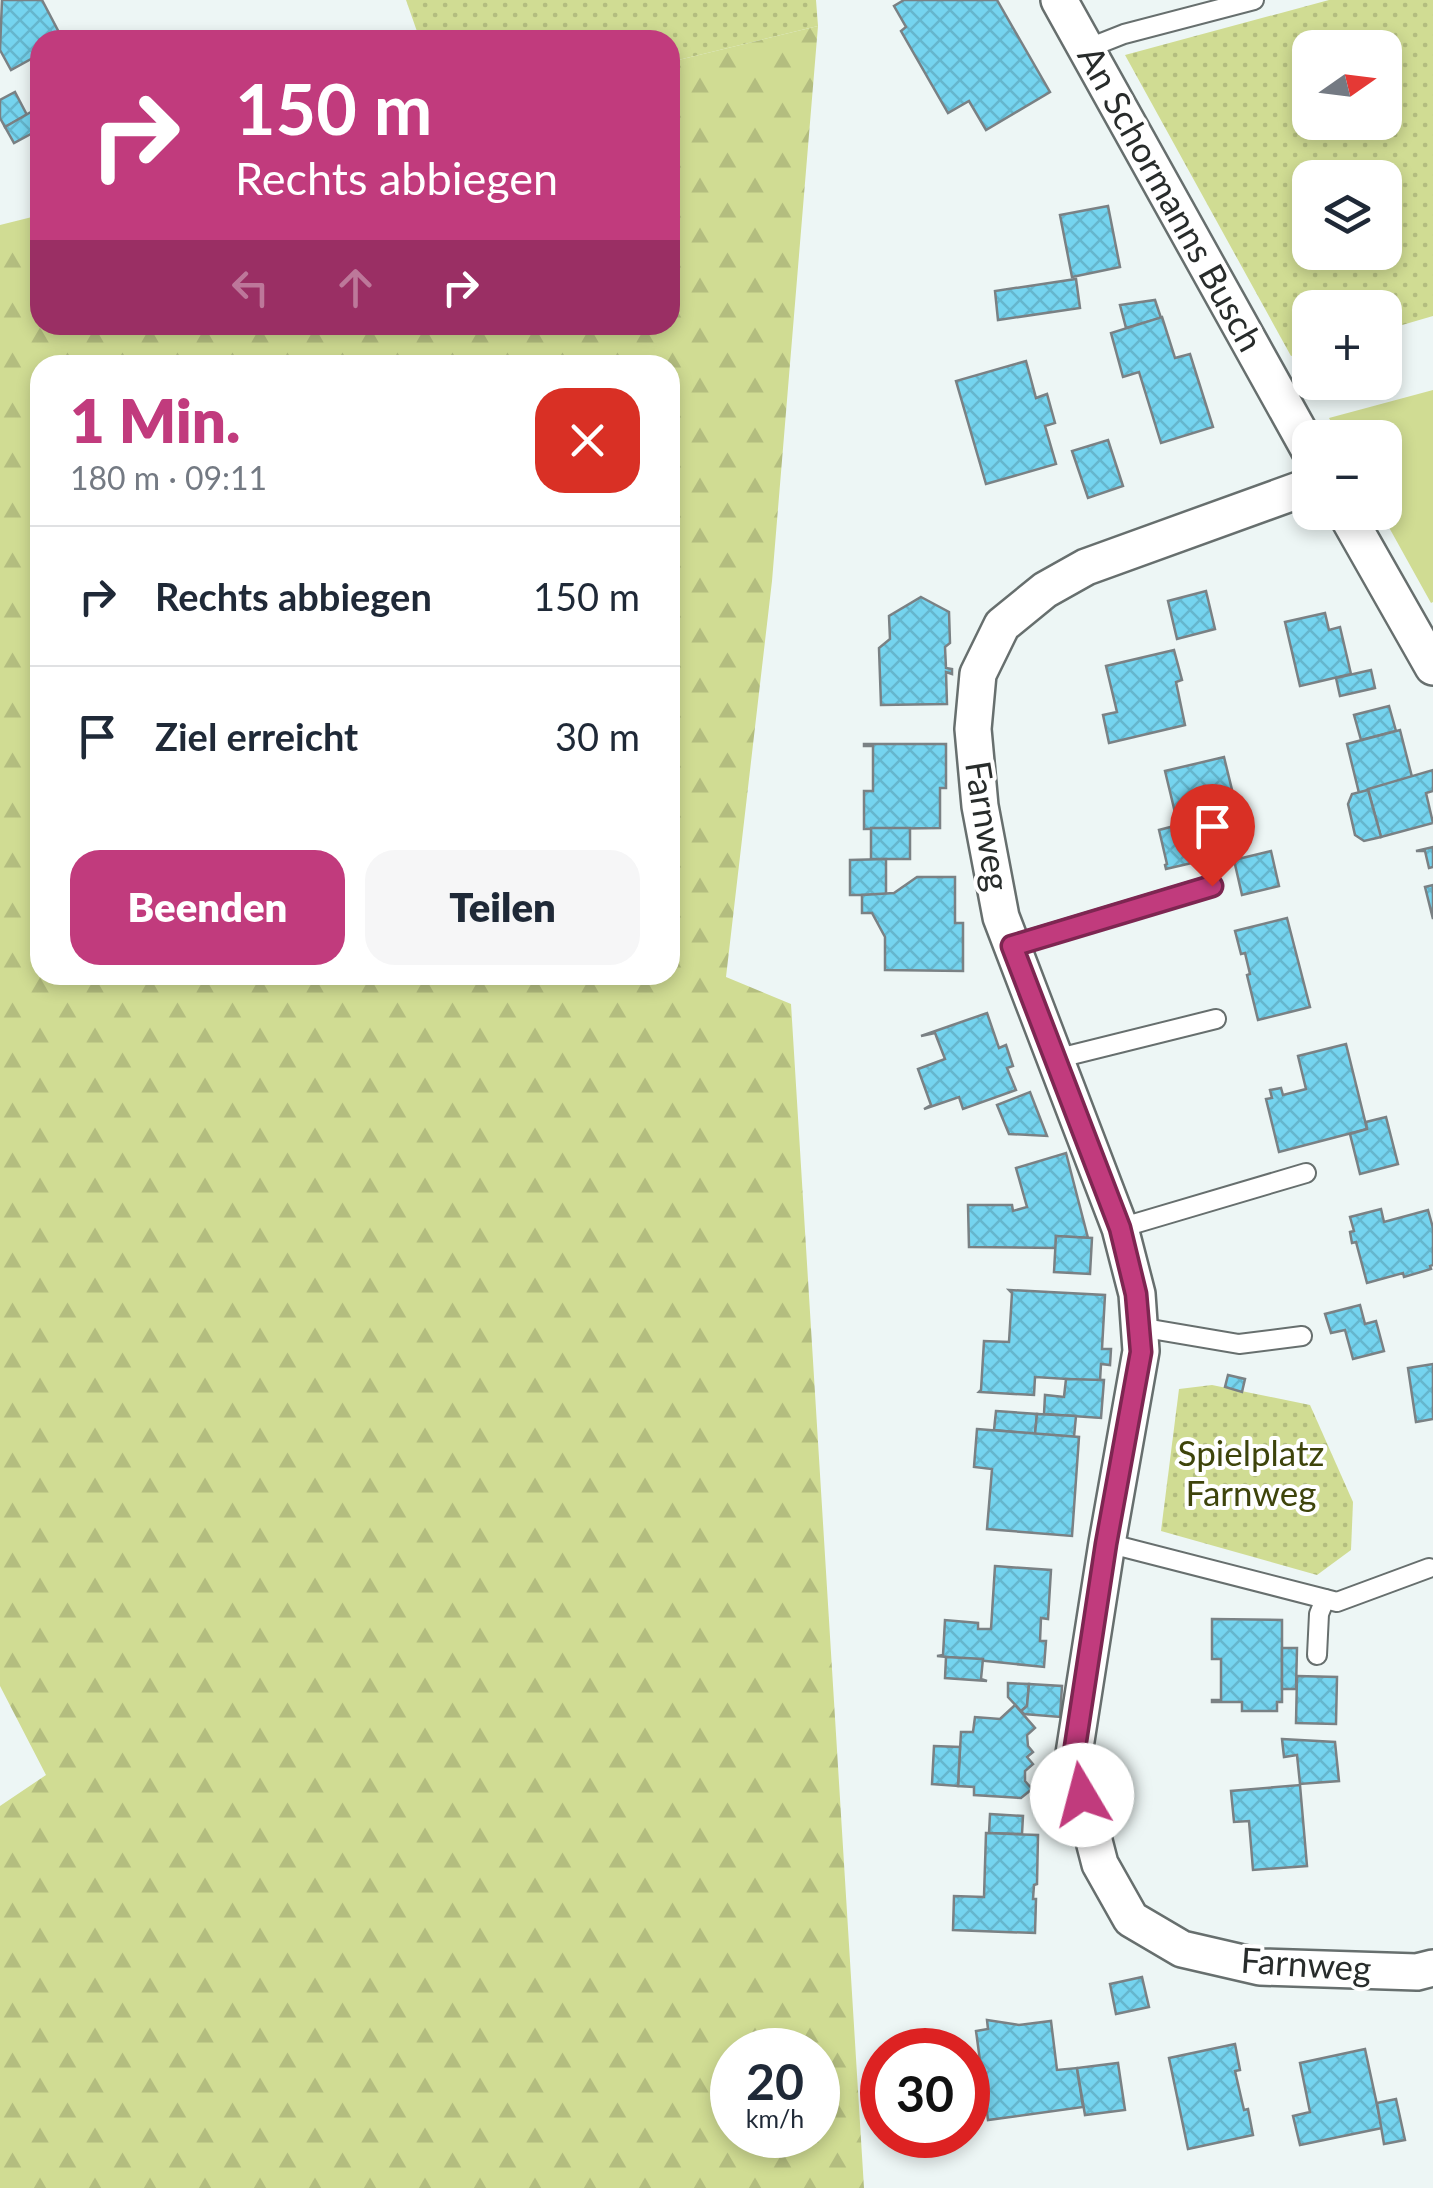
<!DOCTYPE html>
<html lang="de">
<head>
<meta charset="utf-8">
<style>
  :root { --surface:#fff; --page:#f6f6f7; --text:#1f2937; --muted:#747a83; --line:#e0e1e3; --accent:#c13b7d }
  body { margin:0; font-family:Lato,sans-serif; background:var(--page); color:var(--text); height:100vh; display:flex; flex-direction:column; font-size:38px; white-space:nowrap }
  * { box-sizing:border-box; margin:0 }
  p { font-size:32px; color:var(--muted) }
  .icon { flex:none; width:55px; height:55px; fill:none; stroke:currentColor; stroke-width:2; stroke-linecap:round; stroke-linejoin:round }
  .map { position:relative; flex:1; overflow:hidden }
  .sheet { position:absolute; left:30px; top:355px; width:650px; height:630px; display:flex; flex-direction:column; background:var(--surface); border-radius:30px; box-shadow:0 5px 15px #0003 }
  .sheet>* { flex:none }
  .guide { position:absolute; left:30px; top:30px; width:650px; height:305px; border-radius:30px; box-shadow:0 5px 15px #0003; background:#c13b7d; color:#fff; overflow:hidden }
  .needle { width:65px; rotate:76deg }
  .tools { position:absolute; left:1292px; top:30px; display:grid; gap:20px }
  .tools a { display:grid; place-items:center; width:110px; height:110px; border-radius:20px; background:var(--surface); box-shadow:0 5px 15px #0003; font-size:50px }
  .speed { position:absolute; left:710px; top:2028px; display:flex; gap:20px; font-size:50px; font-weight:700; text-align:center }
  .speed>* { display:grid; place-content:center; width:130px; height:130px; border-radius:50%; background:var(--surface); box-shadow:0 5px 15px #0003; line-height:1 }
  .speed small { font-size:25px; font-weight:400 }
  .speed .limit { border:15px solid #d22; background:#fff; color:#111 }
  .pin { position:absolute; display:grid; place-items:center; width:85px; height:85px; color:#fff; margin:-102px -42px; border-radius:50% 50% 50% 0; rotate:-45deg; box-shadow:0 0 10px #0007 }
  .pin .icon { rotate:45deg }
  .me { position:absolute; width:110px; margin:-55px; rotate:352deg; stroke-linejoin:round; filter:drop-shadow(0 0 8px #0008) }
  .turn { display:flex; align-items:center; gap:35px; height:210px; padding:0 40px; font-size:45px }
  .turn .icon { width:130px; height:130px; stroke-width:2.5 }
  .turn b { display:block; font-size:70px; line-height:85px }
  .lanes { display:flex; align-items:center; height:95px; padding:0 40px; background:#0003; justify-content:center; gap:50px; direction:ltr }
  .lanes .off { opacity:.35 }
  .round { display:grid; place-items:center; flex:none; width:105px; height:105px; border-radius:30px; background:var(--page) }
  .head { display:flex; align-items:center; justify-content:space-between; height:170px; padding:0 40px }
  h1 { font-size:60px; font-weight:800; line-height:75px; color:var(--accent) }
  .action { display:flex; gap:20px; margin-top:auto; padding:20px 40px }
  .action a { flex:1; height:115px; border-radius:30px; background:var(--accent); color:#fff; font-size:40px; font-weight:800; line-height:115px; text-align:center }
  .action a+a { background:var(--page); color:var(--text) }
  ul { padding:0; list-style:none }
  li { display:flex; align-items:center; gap:30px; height:140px; padding:0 40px; border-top:2px solid var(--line) }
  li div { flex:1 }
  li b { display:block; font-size:38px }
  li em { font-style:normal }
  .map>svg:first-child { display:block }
</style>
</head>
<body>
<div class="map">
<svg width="1433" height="2188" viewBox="0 0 1433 2188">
  <defs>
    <pattern id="grass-dots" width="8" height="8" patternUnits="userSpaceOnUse" patternTransform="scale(2.5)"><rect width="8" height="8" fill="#d0dc93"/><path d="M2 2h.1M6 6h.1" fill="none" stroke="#b3bd7f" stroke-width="1.8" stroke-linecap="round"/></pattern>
    <pattern id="forest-firs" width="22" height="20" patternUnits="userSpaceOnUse" patternTransform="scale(2.5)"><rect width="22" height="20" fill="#d0dc93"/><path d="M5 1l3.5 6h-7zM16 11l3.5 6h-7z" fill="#b3bd7f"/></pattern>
    <pattern id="building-cross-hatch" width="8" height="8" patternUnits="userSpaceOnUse" patternTransform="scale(2.5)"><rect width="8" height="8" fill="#75d4ef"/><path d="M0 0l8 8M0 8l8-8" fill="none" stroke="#65b6cd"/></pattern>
  </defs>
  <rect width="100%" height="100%" fill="#edf6f5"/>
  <g fill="url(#grass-dots)" fill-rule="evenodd">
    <polygon points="406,0 816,0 818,26 670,62 670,40 420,40"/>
    <path d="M1329,0h104v316l-48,14v-22h-75v43l-19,5 -166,-301zM1310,48h75v74h-75zM1310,178h75v74h-75z"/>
    <polygon points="1212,1385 1310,1405 1353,1502 1351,1550 1317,1575 1161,1531 1179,1389"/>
  </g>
  <path fill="url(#forest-firs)" fill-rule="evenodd" d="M818,26l-46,555 -46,396 65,27 73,1184h-864v-382l46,-31 -46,-89v-1461l40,-10v110h630v-263zM40,365h630v610h-630zM818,2050v85h-86v-85z"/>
  <polygon fill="#d0dc93" points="1433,390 1433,602 1431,603 1381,513 1385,512 1385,438 1339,437 1329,418"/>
  <g fill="url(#building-cross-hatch)" stroke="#7a8184" stroke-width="2.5">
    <polygon points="2,0 42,0 63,40 40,40 40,54 11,70 0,50"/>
    <polygon points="904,0 997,0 1050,92 986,130 969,101 948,113 901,31 906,27 894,6"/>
    <polygon points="15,92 27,115 5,127 0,118 0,100"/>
    <polygon points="31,112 40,129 14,143 5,127"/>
    <polygon points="1108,206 1120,267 1072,277 1060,215"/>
    <polygon points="1076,279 1080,308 998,320 995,291"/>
    <polygon points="1155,300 1161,318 1126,328 1120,305"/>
    <polygon points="1162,317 1175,358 1190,354 1213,427 1161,443 1139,372 1123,377 1111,333"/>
    <polygon points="1026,361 1036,398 1047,394 1055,423 1045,426 1056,464 986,484 956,381"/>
    <polygon points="1108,440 1123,486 1088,498 1072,451"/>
    <polygon points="1206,591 1215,629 1177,639 1168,601"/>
    <polygon points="921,597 949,612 950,643 945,647 946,668 952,669 952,674 946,672 947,704 881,705 879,648 890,639 889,616"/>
    <polygon points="1325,613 1329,630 1340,627 1351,674 1300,686 1285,622"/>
    <polygon points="1174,650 1182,680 1176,682 1185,725 1109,743 1103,715 1117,712 1106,666"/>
    <polygon points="1371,670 1375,688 1340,696 1336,678"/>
    <polygon points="1389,706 1396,731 1361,740 1354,715"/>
    <polygon points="1400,730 1412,777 1359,793 1347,744"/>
    <polygon points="864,744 946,744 946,788 940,788 940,828 864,829 864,791 873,791 873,746 864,746"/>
    <polygon points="1224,757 1243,835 1223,841 1226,855 1166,869 1165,865 1167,864 1159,830 1178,825 1165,771"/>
    <polygon points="1433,770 1433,791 1426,793 1433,823 1381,837 1368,789"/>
    <polygon points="1368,790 1381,837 1364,841 1355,835 1348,804 1352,794"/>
    <rect x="871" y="828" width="39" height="31"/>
    <polygon points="1433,847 1433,867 1429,868 1425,851 1416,851"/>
    <polygon points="1271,851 1279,886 1242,895 1234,860"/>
    <polygon points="886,859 886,895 850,895 850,860"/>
    <polygon points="917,877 955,877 955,923 963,923 963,971 885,970 885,937 872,913 862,913 862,895 894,893"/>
    <polygon points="1433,885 1433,919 1425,887"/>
    <polygon points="1287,918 1310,1007 1258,1020 1247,975 1250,974 1245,953 1241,954 1235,931"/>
    <polygon points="987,1013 999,1048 1006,1045 1013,1066 1007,1068 1016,1090 963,1109 959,1097 924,1109 931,1105 918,1069 945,1059 935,1033 921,1036"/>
    <polygon points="1346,1044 1367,1129 1279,1152 1266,1099 1272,1098 1270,1090 1281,1088 1283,1095 1306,1089 1298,1056"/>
    <polygon points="1030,1092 1047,1136 1009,1134 997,1105"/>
    <polygon points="1386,1117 1398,1164 1360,1174 1350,1134 1367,1129 1366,1122"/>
    <polygon points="1066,1153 1088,1238 1056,1236 1056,1248 969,1247 968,1205 1012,1205 1013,1211 1027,1207 1016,1168"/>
    <polygon points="1381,1209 1384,1222 1428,1210 1433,1228 1433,1265 1430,1266 1431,1269 1404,1277 1403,1273 1367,1283 1356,1242 1352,1243 1350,1232 1354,1231 1350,1217"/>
    <polygon points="1056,1236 1092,1238 1090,1274 1054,1272"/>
    <polygon points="1009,1290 1105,1295 1102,1349 1111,1349 1110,1365 1101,1364 1100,1381 1035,1377 1034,1395 979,1392 981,1390 984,1341 1009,1342 1012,1293"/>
    <polygon points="1360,1305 1365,1324 1376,1321 1384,1351 1353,1359 1345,1330 1331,1333 1325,1314"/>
    <polygon points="1433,1364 1433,1419 1416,1422 1408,1368"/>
    <polygon points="1228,1375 1245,1379 1242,1392 1225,1387"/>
    <polygon points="1066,1379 1104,1380 1101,1418 1044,1414 1045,1395 1064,1397"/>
    <polygon points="996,1411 1037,1414 1035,1434 994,1430"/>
    <polygon points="1037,1414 1076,1416 1074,1437 1035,1434"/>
    <polygon points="977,1429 1079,1437 1072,1536 987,1529 992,1469 974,1467"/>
    <polygon points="995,1566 1051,1570 1048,1619 1041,1618 1040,1641 1046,1641 1044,1667 937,1656 943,1655 945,1620 978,1623 978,1629 991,1629"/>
    <polygon points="1212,1619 1282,1620 1282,1702 1277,1702 1277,1711 1242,1711 1242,1702 1212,1702 1212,1700 1221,1700 1221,1659 1212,1659"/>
    <polygon points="1282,1648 1297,1648 1296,1689 1282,1689"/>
    <polygon points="946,1657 983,1659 981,1679 987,1681 945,1678"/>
    <polygon points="1297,1676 1337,1677 1336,1724 1296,1723"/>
    <polygon points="1008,1683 1029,1684 1027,1706 1021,1711 1008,1697"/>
    <polygon points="1029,1684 1062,1686 1060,1717 1024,1714 1021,1711 1027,1706"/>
    <polygon points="1015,1705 1035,1728 1027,1735 1028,1746 1033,1752 1027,1757 1033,1764 1025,1771 1025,1781 1032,1789 1021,1798 974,1795 974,1787 958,1786 961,1732 973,1732 975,1717 1000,1719"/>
    <polygon points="1282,1739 1335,1742 1339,1781 1300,1784 1297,1755 1284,1757"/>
    <polygon points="934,1746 960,1747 958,1786 932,1784"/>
    <polygon points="1300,1785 1307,1866 1253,1870 1249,1821 1234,1822 1231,1791"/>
    <polygon points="990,1814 1023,1816 1022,1834 989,1833"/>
    <polygon points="986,1833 1038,1835 1037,1884 1034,1885 1033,1899 1036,1899 1035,1933 953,1930 954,1896 984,1897"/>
    <polygon points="1142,1977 1149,2007 1116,2014 1110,1984"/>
    <polygon points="987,2020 1019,2025 1051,2021 1057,2070 1077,2068 1083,2107 988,2120 976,2031 988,2029"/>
    <polygon points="1235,2044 1240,2070 1235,2071 1244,2110 1248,2109 1253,2135 1188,2149 1169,2058"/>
    <polygon points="1365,2049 1382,2128 1300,2145 1293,2116 1310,2112 1300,2063"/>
    <polygon points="1118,2063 1125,2110 1085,2115 1077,2068"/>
    <polygon points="1396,2099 1405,2140 1384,2144 1377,2103"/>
  </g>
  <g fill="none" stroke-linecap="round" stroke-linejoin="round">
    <defs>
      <g id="service">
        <polyline points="1086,49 1124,34 1254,0"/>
        <polyline points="1012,945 1212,885"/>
        <polyline points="1055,1059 1216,1019"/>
        <polyline points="1120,1228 1306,1173"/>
        <polyline points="1139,1327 1239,1344 1302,1336"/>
        <polyline points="1107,1543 1337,1602 1429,1568"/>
        <polyline points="1317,1655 1319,1614 1325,1599"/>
      </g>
      <g id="minor">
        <polyline points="1059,0 1310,451"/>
        <polyline points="1310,486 1086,567 1045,590 1002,625 978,674 973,729 980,806 1001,917 1120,1228 1137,1294 1141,1351 1107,1543 1073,1760 1100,1864 1131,1919 1182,1949 1260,1967 1417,1972 1433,1968"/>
        <polyline points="1345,512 1433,667"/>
      </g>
    </defs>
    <use href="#service" stroke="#676f6e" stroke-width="22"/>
    <use href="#minor" stroke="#676f6e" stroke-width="40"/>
    <use href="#service" stroke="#fff" stroke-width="18"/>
    <use href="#minor" stroke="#fff" stroke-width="35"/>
  </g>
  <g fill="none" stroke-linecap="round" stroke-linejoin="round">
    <defs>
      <polyline id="route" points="1082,1795 1073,1760 1106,1544 1141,1352 1136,1294 1120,1228 1012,946 1212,886"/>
    </defs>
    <use href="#route" stroke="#7d2651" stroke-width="25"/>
    <use href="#route" stroke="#c13b7d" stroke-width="18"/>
  </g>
  <g text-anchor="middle" stroke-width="8" stroke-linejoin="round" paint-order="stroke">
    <g font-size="35" fill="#282c2b" stroke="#fff">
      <text transform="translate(1170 199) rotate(61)" y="12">An Schormanns Busch</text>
      <text transform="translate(987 826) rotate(81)" y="12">Farnweg</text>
      <text transform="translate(1306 1965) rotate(4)" y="12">Farnweg</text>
    </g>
    <g font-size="35" fill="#3e440b" stroke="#fff">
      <text x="1251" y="1466">Spielplatz<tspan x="1251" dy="40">Farnweg</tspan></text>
    </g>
  </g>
</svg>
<div class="tools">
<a><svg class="needle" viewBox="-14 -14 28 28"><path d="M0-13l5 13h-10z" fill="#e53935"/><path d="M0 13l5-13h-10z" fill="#747a83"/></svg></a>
<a><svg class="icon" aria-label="layers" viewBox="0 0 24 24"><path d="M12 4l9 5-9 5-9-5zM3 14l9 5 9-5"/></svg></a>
<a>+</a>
<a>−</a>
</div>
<div class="speed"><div>20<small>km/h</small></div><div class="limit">30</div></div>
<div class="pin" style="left:1212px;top:886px;background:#d93025"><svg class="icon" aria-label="arrive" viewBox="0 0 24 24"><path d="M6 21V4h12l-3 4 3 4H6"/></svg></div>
<svg class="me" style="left:1082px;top:1795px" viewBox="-20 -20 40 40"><circle r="19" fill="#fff"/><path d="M0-13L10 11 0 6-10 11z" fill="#c13b7d"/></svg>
<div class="guide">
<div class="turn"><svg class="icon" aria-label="right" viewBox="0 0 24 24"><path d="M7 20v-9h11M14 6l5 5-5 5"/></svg><div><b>150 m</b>Rechts abbiegen</div></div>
<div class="lanes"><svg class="icon off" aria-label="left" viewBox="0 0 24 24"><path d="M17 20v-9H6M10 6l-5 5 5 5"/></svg><svg class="icon off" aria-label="ahead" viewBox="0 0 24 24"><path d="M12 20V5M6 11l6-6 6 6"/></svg><svg class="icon" aria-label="right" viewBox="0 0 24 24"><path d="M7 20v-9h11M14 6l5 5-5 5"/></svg></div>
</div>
<section class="sheet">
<div class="head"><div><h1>1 Min.</h1><p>180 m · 09:11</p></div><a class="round" style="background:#d93025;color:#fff"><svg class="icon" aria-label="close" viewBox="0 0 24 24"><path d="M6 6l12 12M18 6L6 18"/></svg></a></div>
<ul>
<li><svg class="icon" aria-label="right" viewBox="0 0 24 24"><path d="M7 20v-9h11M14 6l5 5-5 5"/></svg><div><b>Rechts abbiegen</b></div><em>150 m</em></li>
<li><svg class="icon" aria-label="arrive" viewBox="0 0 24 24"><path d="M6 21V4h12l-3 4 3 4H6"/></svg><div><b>Ziel erreicht</b></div><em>30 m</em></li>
</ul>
<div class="action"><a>Beenden</a><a>Teilen</a></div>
</section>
</div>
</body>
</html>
